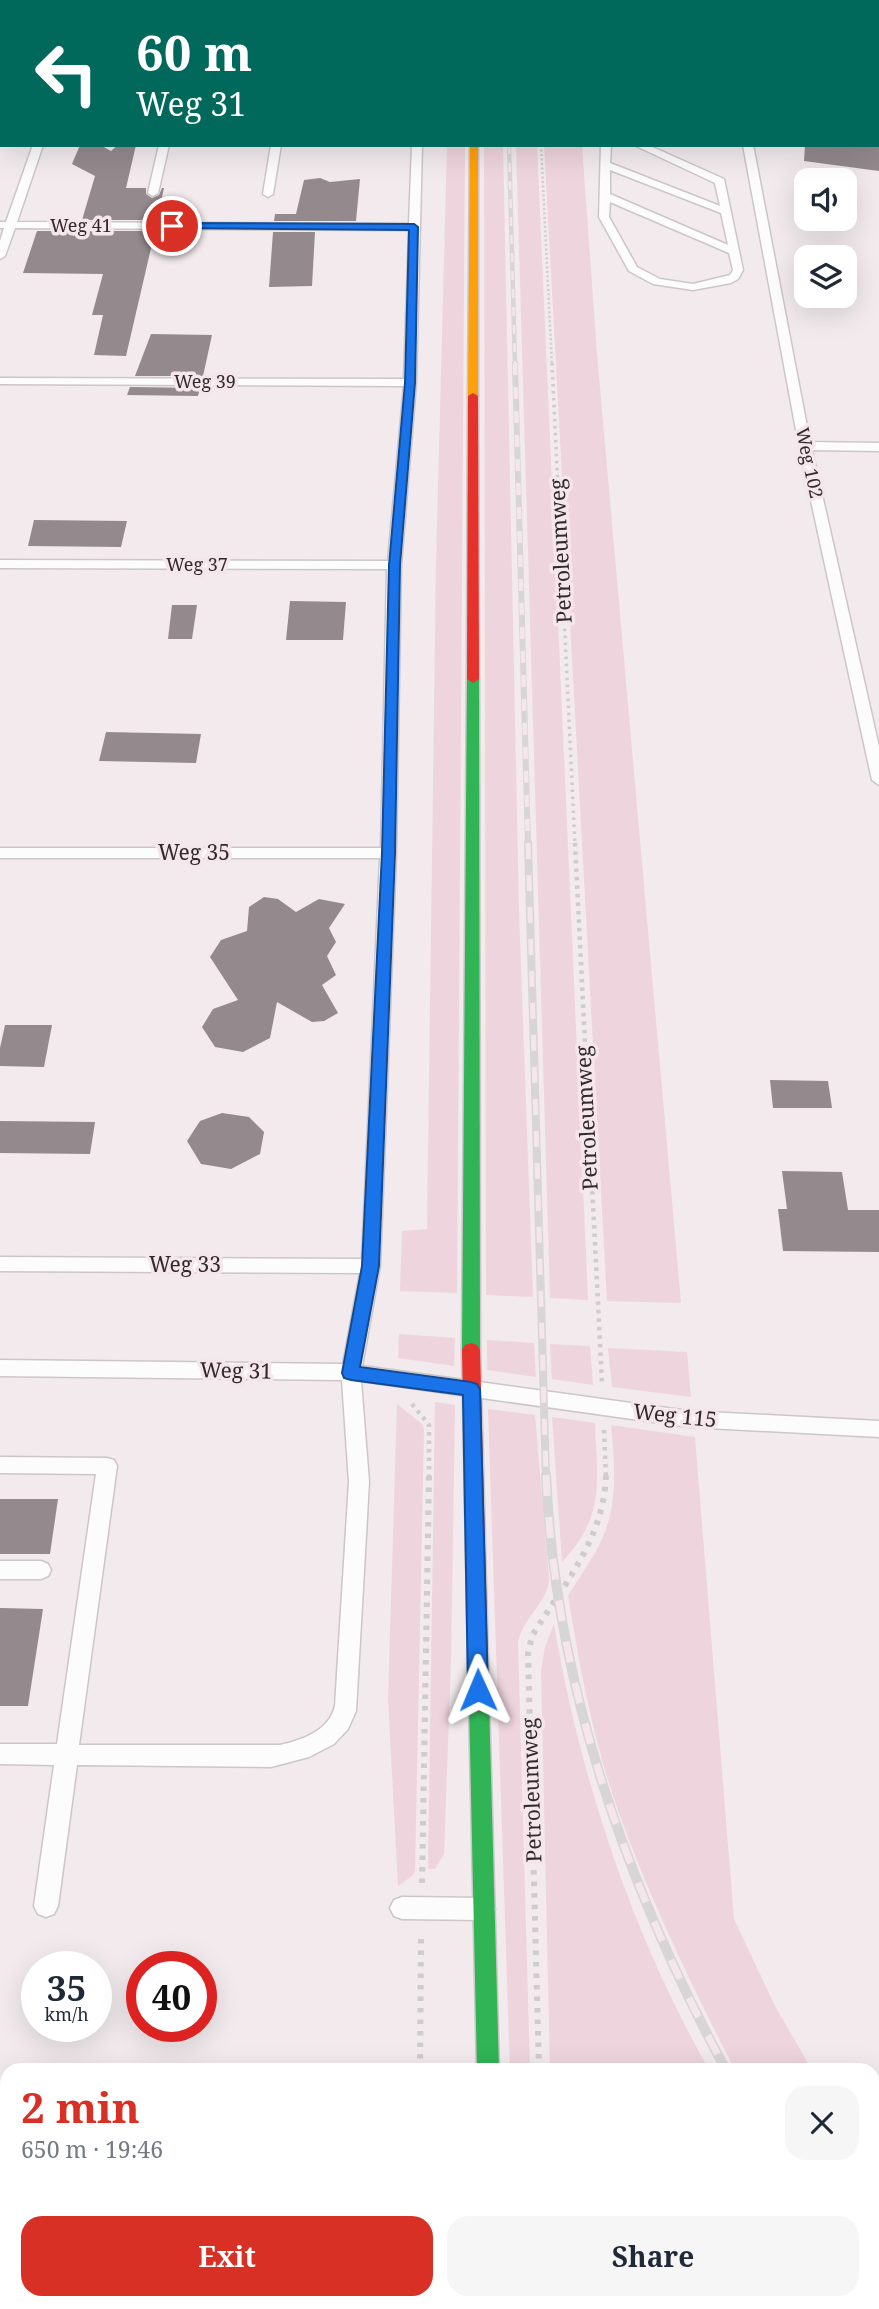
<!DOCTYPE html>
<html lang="en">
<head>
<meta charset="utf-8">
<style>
  :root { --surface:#fff; --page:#f6f6f7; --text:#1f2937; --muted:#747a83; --accent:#d93025 }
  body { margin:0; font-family:"Noto Serif",serif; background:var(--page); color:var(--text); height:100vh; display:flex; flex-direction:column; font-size:26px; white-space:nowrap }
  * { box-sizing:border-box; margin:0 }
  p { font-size:23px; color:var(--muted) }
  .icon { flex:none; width:38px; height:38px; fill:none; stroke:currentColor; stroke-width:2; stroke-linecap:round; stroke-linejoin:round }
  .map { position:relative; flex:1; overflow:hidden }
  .details { position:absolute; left:0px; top:2063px; width:880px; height:247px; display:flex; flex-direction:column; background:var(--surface); border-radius:21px 21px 0 0; box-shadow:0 7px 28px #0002 }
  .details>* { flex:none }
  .banner { position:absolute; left:0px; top:0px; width:880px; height:147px; box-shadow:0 7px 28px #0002; background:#00695c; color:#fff; overflow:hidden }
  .buttons { position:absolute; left:794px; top:168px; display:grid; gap:14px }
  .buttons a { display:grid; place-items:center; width:63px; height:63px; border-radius:14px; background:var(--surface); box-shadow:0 7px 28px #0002; font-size:35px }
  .speed { position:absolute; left:21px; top:1951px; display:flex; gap:14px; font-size:35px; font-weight:700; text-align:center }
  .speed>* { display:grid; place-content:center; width:91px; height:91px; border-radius:50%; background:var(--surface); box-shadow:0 7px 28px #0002; line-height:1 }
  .speed small { font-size:18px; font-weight:400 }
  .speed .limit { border:10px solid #d22; background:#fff; color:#111 }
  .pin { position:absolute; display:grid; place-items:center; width:60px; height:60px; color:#fff; margin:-30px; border:4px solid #fff; border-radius:50%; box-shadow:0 2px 7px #0007 }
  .me { position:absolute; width:77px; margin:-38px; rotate:359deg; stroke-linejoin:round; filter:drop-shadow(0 0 5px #0008) }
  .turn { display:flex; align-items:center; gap:24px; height:147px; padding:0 21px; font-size:32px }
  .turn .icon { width:91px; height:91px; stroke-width:2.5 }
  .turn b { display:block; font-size:49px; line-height:60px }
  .round { display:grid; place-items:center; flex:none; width:74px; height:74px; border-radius:21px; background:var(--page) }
  .summary { display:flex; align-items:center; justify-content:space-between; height:119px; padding:0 21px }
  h1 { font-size:42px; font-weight:700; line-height:52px; color:var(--accent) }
  .primary-button { display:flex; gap:14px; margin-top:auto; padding:14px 21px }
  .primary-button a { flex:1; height:80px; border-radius:21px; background:var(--accent); color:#fff; font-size:28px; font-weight:700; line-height:80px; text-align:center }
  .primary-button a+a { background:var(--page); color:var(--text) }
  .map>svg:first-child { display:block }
</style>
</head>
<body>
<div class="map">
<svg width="879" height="2309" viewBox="0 0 879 2309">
  <rect width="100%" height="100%" fill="#f2eaec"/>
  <g fill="#eed4dc">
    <polygon points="447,145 465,145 457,1293 400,1291 402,1231 427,1229 436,563"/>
    <polygon points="484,145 503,145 519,911 533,1297 486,1295"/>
    <polygon points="516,145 537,145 588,1300 550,1298"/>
    <polygon points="544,145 582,145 597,354 681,1303 607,1301"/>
    <polygon points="399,1334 455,1338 454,1366 398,1358"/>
    <polygon points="487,1340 534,1343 536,1377 487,1370"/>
    <polygon points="550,1344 590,1346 593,1385 552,1379"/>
    <polygon points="608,1348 687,1352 691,1397 612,1387"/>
    <polygon points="435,1402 455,1405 451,1661 444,1854 435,1869 428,1869"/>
    <polygon points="397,1404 422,1424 424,1430 415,1871 412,1876 398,1886 388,1699"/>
    <path d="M488,1409l47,6 14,164c-1,23 -25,37 -31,63l12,428h-20z"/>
    <path d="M552,1417l43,6c2,59 11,92 -33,139z"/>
    <path d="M611,1425l84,12 39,482 41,87 37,64h-77c-43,-84 -84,-168 -116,-257 -25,-69 -39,-144 -51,-217 11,-19 25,-37 34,-57 16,-35 13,-76 9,-114z"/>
    <path d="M554,1624c26,154 78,310 155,446h-159l-9,-399 4,-24z"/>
    <polygon points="873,2164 879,2172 879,2295 873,2287"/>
    <polygon points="580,2303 851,2303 855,2309 581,2309"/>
  </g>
  <g fill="#948a8e">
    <polygon points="80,145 100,145 111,151 118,145 136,145 126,188 146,188 146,194 152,198 159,195 162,188 164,188 157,220 82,220 95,176 72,164"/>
    <polygon points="805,145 879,145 879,171 804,161"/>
    <polygon points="320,178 330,182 360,179 356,221 274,221 275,214 296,214 304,180"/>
    <polygon points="37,231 155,231 126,356 94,355 103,315 92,315 103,274 23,273"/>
    <polygon points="273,232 315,232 312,286 269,287"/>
    <polygon points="151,334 212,335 203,376 135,376"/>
    <polygon points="130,387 200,388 198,396 127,395"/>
    <polygon points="34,520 127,521 121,547 28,546"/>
    <polygon points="290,601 346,602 343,640 286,640"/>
    <polygon points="172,605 197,605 192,639 168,639"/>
    <polygon points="106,732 201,734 196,763 99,761"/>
    <polygon points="264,897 278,899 296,912 319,899 345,904 329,928 336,942 327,956 336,975 322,985 338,1013 324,1021 312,1022 277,1002 270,1038 243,1052 215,1047 202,1027 213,1009 238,1000 210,957 221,940 247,931 249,907"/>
    <polygon points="5,1025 52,1025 44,1067 0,1066 0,1048"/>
    <polygon points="770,1080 828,1081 832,1108 773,1108"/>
    <polygon points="222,1113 249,1117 264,1132 260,1154 231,1169 201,1164 187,1141 200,1121"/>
    <polygon points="0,1121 95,1122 90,1154 0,1153"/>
    <polygon points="782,1171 842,1172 848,1210 879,1210 879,1252 783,1251 778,1209 787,1209"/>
    <polygon points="0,1499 58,1499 50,1554 0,1554"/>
    <polygon points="0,1608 43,1609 28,1706 0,1706"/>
  </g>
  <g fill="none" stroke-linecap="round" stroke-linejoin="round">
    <defs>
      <g id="lane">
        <polygon points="85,0 93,0 84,2"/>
        <rect x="271" y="0" width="8" height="2"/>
        <rect x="403" y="0" width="8" height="2"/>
        <polygon points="664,0 675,0 676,2 665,2"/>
        <polygon points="716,0 724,0 725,2 717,2"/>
        <rect x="878" y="27" width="1" height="6"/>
        <rect x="0" y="93" width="2" height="6"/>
        <path d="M33,145h10l-26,77 392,2 3,-79h10l-6,238 -15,182 -5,288 -16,413 -18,100 327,45 190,10v16l-190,-10 -328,-46 8,101 -13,229 -8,18 -14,15 -25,13 -38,10 -194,-2 -19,141 -4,8 -8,3 -8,-3 -4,-8 20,-141 -54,-1v-20h57l39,-270 -96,-1v-16l107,1 7,2 3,6 -38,279h201c22,-5 49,-14 55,-39l14,-224 -7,-102 -342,-4v-16l343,4 17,-91 -360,-2v-14l362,2 18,-401h-380v-10h381l6,-279 -387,-1v-8l388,1 16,-175 -404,-2v-6l404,1 5,-149 -394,-2 -10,28 -5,3v-18l4,-13h-4v-6h6z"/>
        <polygon points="159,145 169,145 158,193 153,196 148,193"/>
        <polygon points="271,145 281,145 273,194 268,197 263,194"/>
        <path d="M601,145h10l-1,18 110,43 -5,-23 -81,-38h14l76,34 19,91 -5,9 -7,4 -38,7 -40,-6 -24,-13 -30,-54zM610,170l111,43 7,32 -118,-51zM610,202l119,51 4,17 -3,5 -37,9 -33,-5 -23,-12 -28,-50z"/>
        <polygon points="743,145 753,145 810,442 879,443 879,451 812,450 879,747 879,785 872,780 799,446"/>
        <polygon points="0,1561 41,1561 48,1564 51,1570 48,1576 41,1579 0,1579"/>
        <polygon points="402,1897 483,1898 491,1901 495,1909 491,1917 483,1920 402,1919 394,1916 390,1908 394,1900"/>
      </g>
      <g id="street">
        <rect x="465" y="0" width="18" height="2"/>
        <rect x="470" y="2303" width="52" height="6"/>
      </g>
      <g id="fast">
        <polygon points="473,675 479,679 480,1350 477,1355 471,1357 465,1355 462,1350 467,679"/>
        <polygon points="479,1693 486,1696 489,1702 499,2070 477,2070 469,1702 472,1696"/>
      </g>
      <polygon id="slow" points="470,145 478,145 478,396 473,399 468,396"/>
      <g id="jam">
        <polygon points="473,393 478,396 479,679 473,683 467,679 468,396"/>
        <polygon points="471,1343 477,1345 480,1350 489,1702 486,1708 479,1711 472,1708 469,1702 462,1350 465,1345"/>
      </g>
    </defs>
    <use href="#lane" stroke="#ccc6c7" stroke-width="3"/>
    <use href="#street" stroke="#ccc6c7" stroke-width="3"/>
    <use href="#fast" stroke="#ccc6c7" stroke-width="3"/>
    <use href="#slow" stroke="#ccc6c7" stroke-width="3"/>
    <use href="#jam" stroke="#ccc6c7" stroke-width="3"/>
    <polyline stroke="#cecccd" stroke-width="2.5" stroke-dasharray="2 2.5" stroke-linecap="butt" points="541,145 552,365"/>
    <polyline stroke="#cecccd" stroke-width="3.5" stroke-dasharray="2.5 4.5" stroke-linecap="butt" points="552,363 575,845"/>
    <g stroke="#cecccd" stroke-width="4.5" stroke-dasharray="3.5 5" stroke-linecap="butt">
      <polyline points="575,843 602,1383"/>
      <polyline points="412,1404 429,1425 429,1477"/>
      <polyline points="604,1430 606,1477"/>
    </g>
    <g stroke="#cecccd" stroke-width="6" stroke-dasharray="4.5 7" stroke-linecap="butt">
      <polyline points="422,1883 429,1475"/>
      <polyline points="420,2070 421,1934"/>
      <path d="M539,2070l-11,-417 4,-17c32,-52 72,-97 74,-161"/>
      <polyline points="418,2303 418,2309"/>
      <polyline points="566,2303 567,2309"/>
    </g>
    <use href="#lane" fill="#fdfcfc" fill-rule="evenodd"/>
    <use href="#street" fill="#fdfcfc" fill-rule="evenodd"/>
    <use href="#fast" fill="#30b455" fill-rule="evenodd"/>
    <use href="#slow" fill="#ff9f0a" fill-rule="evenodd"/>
    <use href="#jam" fill="#e5322d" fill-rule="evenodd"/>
    <defs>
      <polyline id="rail-far3" points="509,145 515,365"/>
      <polyline id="rail-far2" points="515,363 528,845"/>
      <polyline id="rail-far1" points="528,843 546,1477"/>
      <g id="rail">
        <path d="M546,1475c9,210 81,412 180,595"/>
        <polyline points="873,2303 877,2309"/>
      </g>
    </defs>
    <use href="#rail-far3" stroke="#d8d5d6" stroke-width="4.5"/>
    <use href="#rail-far2" stroke="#d8d5d6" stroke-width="6"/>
    <use href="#rail-far1" stroke="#d8d5d6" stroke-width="8"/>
    <use href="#rail" stroke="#d8d5d6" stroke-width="10"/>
    <use href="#rail-far3" stroke="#f5e6eb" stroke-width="2.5" stroke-dasharray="9" stroke-linecap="butt"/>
    <use href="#rail-far2" stroke="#f5e6eb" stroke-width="4.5" stroke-dasharray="12" stroke-linecap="butt"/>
    <use href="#rail-far1" stroke="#f5e6eb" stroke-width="5" stroke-dasharray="16" stroke-linecap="butt"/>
    <use href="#rail" stroke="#f5e6eb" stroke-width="7" stroke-dasharray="21" stroke-linecap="butt"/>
  </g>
  <polygon fill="#1a73e8" stroke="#114b97" stroke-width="2" points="172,223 414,224 418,227 415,383 400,565 395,853 379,1266 360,1367 471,1382 477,1384 480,1389 488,1690 485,1696 478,1699 471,1696 468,1690 463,1395 351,1380 344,1378 342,1373 362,1266 382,853 389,565 405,383 409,230 168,228 168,224"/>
  <g text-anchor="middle" stroke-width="7" stroke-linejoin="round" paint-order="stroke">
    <g font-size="18" fill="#302a2c" stroke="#f5e6eb">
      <text x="81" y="232">Weg 41</text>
      <text x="205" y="388">Weg 39</text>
      <text transform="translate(809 463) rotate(78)" y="6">Weg 102</text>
      <text x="197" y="571">Weg 37</text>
    </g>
    <g font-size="21" fill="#302a2c" stroke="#f5e6eb">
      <text transform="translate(561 551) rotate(-93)" y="7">Petroleumweg</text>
      <text x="194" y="860">Weg 35</text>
      <text transform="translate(587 1118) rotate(-93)" y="7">Petroleumweg</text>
      <text x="185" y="1272">Weg 33</text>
      <text transform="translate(236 1371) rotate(1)" y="7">Weg 31</text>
      <text transform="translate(675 1416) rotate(6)" y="7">Weg 115</text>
      <text transform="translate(532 1790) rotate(-92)" y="7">Petroleumweg</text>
    </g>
  </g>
</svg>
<div class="buttons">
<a><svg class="icon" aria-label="sound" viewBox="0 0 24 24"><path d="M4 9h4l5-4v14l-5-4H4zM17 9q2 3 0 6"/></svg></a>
<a><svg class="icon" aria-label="layers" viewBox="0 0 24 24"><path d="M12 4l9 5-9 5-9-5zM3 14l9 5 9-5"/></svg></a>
</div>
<div class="speed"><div>35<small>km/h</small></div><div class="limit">40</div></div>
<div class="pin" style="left:172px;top:226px;background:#d93025"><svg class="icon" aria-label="arrive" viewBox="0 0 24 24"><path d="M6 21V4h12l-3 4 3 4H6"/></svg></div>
<svg class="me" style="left:478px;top:1690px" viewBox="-20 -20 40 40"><path d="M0-17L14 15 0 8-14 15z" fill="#1a73e8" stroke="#fff" stroke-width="4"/></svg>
<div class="banner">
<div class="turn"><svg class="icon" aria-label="left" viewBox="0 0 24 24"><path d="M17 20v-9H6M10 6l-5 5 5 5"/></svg><div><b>60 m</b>Weg 31</div></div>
</div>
<section class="details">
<div class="summary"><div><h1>2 min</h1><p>650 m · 19:46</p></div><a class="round"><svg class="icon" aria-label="close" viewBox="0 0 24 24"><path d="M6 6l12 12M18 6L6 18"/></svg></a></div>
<div class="primary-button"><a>Exit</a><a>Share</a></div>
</section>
</div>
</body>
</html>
